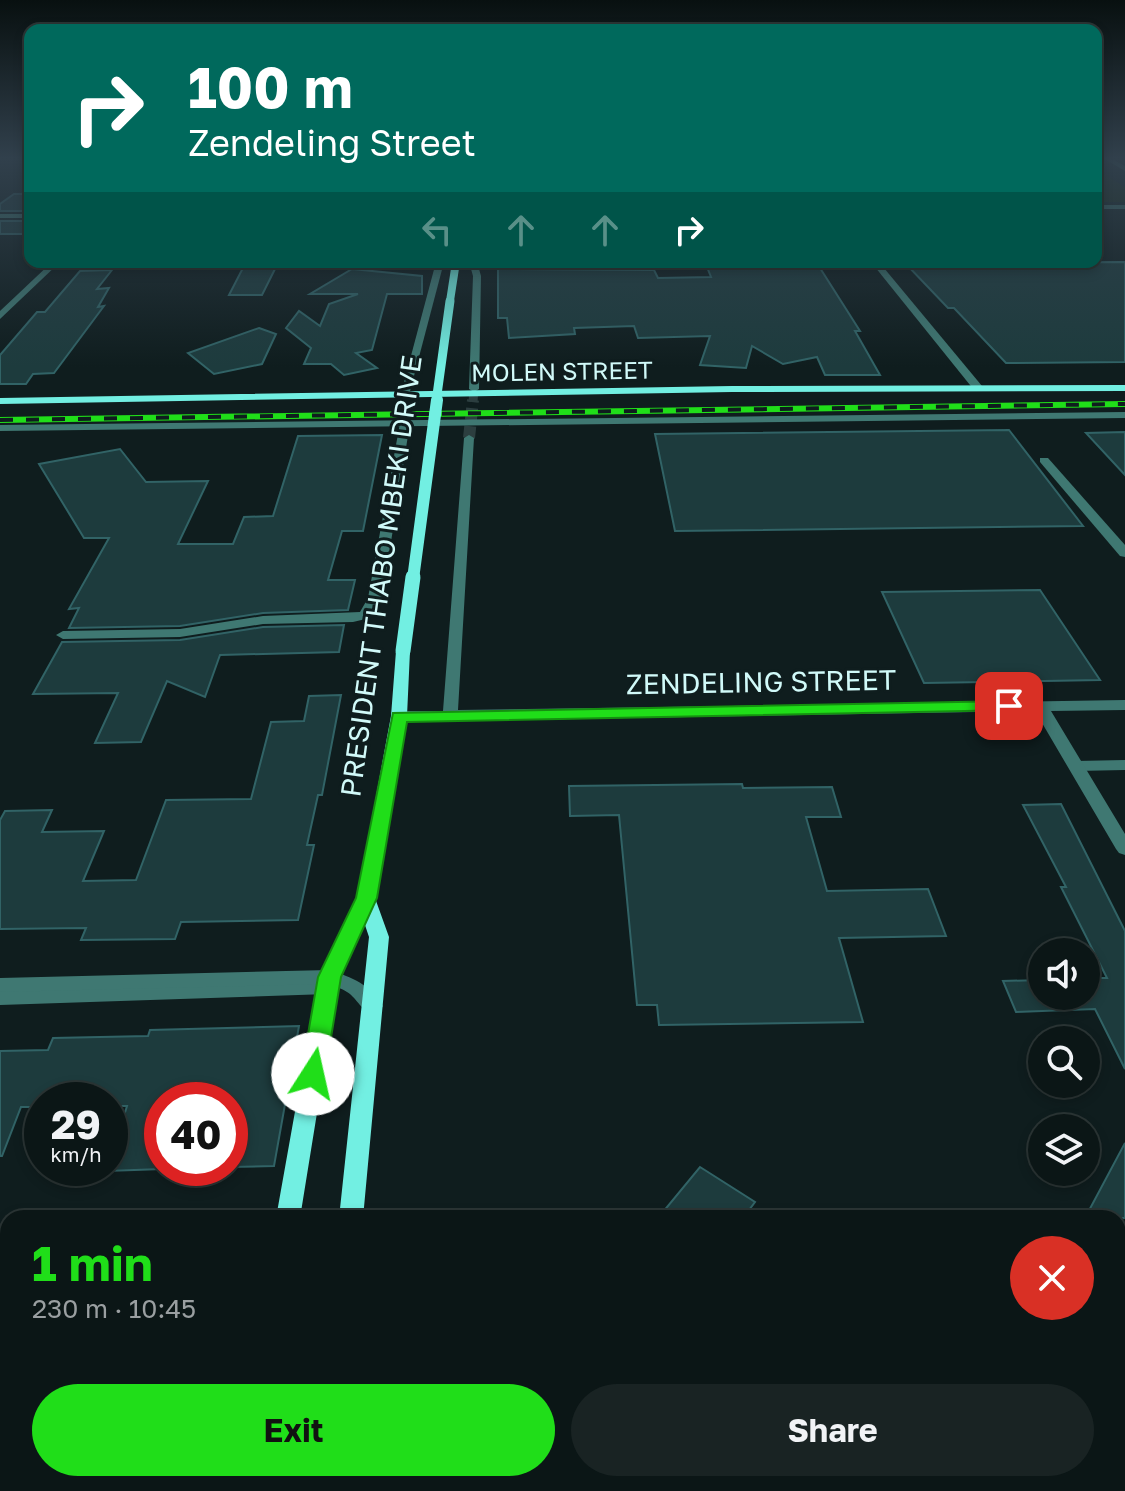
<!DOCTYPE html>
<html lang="en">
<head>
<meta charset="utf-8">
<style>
  :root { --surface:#0b1616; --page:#192323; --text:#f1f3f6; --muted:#9a9fa1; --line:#2b3535; --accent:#20de19 }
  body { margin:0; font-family:"Golos Text",sans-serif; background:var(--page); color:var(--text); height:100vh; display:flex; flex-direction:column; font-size:30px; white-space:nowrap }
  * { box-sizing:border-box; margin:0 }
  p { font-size:26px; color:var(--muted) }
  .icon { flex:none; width:44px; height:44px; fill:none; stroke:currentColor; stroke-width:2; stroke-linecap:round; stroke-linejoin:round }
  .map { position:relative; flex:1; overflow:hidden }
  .panel { position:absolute; left:0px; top:1210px; width:1126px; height:282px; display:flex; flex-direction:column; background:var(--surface); border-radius:24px 24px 0 0; box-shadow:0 4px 12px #0003,0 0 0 2px var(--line) }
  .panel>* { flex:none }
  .hud { position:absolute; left:24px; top:24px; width:1078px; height:244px; border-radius:16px; box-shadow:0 4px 12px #0003,0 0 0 2px var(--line); background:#00695c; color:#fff; overflow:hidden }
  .controls { position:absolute; left:1028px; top:938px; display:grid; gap:16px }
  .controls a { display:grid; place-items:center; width:72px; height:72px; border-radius:50%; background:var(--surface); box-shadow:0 4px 12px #0003,0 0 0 2px var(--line); font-size:40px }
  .speed { position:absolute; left:24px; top:1082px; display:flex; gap:16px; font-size:40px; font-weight:700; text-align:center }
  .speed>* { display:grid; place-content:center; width:104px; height:104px; border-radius:50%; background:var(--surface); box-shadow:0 4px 12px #0003,0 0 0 2px var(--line); line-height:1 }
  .speed small { font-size:20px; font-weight:400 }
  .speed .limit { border:12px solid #d22; background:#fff; color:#111 }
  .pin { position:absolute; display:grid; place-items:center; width:68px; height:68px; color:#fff; margin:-34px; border-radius:16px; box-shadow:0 4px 12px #0006 }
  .me { position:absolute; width:88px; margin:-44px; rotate:10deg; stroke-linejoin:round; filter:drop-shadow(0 0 6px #0008) }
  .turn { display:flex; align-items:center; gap:28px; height:168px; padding:0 32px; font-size:36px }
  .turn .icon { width:104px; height:104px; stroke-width:2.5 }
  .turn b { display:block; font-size:56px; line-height:68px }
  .lanes { display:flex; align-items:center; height:76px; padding:0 32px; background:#0003; justify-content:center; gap:40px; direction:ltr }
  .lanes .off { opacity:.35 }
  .round { display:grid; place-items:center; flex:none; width:84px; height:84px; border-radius:42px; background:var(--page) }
  .headline { display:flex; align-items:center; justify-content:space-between; height:136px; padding:0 32px }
  h1 { font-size:48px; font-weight:700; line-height:60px; color:var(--accent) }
  .button { display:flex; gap:16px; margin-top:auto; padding:16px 32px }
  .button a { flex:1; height:92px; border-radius:48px; background:var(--accent); color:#111; font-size:32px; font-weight:700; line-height:92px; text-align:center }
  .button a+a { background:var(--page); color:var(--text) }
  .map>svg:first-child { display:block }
</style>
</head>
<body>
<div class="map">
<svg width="1125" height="1491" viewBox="0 0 1125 1491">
  <rect width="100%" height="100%" fill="#0f1d1e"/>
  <polygon fill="#162712" points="1096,169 1125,187 1125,202 1096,202"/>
  <g fill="#1d3b3d" stroke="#316366" stroke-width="2">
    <polygon points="14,194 30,194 30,211 0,211 0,204"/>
    <rect x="0" y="221" width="30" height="13"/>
    <polygon points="705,262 811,262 811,268 820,268 860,331 855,331 880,375 825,375 817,357 783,364 752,346 746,368 700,365 710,336 638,338 634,326 574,328 575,334 509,338 507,318 498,318 498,269 654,270 658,278 711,277"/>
    <polygon points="1125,262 1125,362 1006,363 954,308 948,308 905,263"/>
    <polygon points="278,263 262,295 229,295 245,264"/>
    <polygon points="352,269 422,276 422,294 387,294 372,350 356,353 377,368 344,375 331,364 304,364 311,348 286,328 299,311 320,326 329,304 358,294 310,294"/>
    <polygon points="112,270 97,289 109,288 98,307 104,306 54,373 33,374 26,384 0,384 0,355 37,312 45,312 80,271"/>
    <polygon points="259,328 276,334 262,364 214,374 188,353"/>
    <polygon points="1009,430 1083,526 675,531 655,434"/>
    <polygon points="1125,432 1125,475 1086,433"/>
    <polygon points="382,435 363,531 342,531 328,580 355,580 348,610 263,613 180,626 69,628 79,608 69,609 109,538 84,538 39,464 120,449 146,482 208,481 178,544 233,544 244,517 273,516 298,436"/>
    <polygon points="1040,590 1100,680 924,683 882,592"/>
    <polygon points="344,625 339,652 220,655 205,697 167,681 141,742 95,743 118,693 33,694 62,642 180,640 263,627"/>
    <polygon points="341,695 322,795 318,795 307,845 314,845 298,920 181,922 175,939 81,940 86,928 0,929 0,820 5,811 52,810 42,832 104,831 83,881 136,880 166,800 251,799 271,722 304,721 309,696"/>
    <polygon points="742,784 743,788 832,787 841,817 806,817 827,891 928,889 946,936 839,938 863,1022 659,1025 657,1005 637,1005 619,815 570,816 569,786"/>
    <polygon points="1061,804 1125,931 1125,1069 1095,1009 1016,1012 1003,981 1042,980 1042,996 1086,996 1086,978 1107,978 1061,887 1066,887 1023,805"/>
    <polygon points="299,1026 274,1166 230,1167 230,1100 162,1100 162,1169 107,1171 127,1106 110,1106 110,1100 42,1100 42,1107 21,1107 2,1156 0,1156 0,1051 48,1050 53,1038 148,1036 150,1030"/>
    <polygon points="1125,1143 1125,1218 1085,1218"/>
    <polygon points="700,1167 755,1202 743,1218 658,1218"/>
  </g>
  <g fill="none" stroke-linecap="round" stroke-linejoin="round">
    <polyline stroke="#2c3e3f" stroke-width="9" stroke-dasharray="9 4" stroke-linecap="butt" points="473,402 474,389"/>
    <polyline stroke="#2c3e3f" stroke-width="12" stroke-dasharray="12 6" stroke-linecap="butt" points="469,438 473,400"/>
    <g fill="#3f7872" fill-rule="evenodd">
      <polygon points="405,420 410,423 382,598 370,618 353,622 263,624 180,637 63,639 56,635 63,631 180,629 263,616 360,612 368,598 400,423"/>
      <polygon points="1040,458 1048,458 1125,545 1125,557 1120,556 1040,462"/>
      <polygon points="1125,760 1125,770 1076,771 1068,766 1076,761"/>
      <polygon points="328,980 335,982 338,987 335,992 328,994 0,1005 0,989"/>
    </g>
    <g fill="#3f7872" fill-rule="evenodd">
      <polygon points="1103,158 1110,158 1125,166 1125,171"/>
      <rect x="1096" y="205" width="29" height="4"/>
      <rect x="0" y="214" width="30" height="4"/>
      <polygon points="52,262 60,262 0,319 0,311"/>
      <polygon points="436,262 444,262 409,395 400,397"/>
      <polygon points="469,262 477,262 481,276 479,389 474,392 469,389 473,276"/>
      <polygon points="871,262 879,262 982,386 982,390 974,390"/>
      <polygon points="1125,412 1125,418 0,431 0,425"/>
      <polygon points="469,435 474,438 458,710 1125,700 1125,710 1051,711 1125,834 1125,855 1119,853 1116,849 1035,711 450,721 394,719 391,716 399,711 443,711 464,438"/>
      <path d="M329,970c23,7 42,15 54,36l-3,5c-18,6 -20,-11 -33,-19 -5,-4 -13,-5 -19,-8l-328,8v-14z"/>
    </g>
    <g fill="#72efe2" fill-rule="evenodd">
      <polygon points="452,262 460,262 454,301 450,304 446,301"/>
      <polygon points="1125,385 1125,391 732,392 0,404 0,398 732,386"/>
      <polygon points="403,647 410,651 407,716 375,898 389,937 363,1218 339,1218 369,937 364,922 339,977 300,1218 276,1218 319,977 357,898 391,716 396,651"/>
      <polygon points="228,1484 256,1484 255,1491 227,1491"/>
      <rect x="308" y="1484" width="28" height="7"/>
    </g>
    <defs>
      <polyline id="rail" points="0,420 1125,404"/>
    </defs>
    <use href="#rail" stroke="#20de19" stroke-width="6"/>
    <use href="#rail" stroke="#0f1d1e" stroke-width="4" stroke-dasharray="13" stroke-linecap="butt"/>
    <polyline stroke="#72efe2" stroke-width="9" points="436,402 450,301"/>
    <polyline stroke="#72efe2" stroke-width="12" points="413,579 437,400"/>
    <polyline stroke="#72efe2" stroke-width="15" points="403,651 413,577"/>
  </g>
  <linearGradient id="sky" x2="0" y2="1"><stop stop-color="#081010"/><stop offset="0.43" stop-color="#31404c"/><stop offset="1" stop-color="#31404c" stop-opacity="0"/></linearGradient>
  <rect width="1125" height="367" fill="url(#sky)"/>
  <polygon fill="#20de19" stroke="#159010" stroke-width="2" points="1009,701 1018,706 1015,710 407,722 377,898 341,977 325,1074 321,1081 313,1084 304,1081 301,1074 318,977 356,898 393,713"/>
  <g text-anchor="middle" stroke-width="6" stroke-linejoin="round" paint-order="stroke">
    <g font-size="24" fill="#d1faf9" stroke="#0f1d1e">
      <text transform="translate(562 372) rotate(-1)" y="8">MOLEN STREET</text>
    </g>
    <g font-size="28" fill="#d1faf9" stroke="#0f1d1e">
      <text transform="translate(381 576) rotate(-82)" y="10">PRESIDENT THABO MBEKI DRIVE</text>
      <text transform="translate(761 682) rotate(-1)" y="10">ZENDELING STREET</text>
    </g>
  </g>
</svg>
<div class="controls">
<a><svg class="icon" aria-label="sound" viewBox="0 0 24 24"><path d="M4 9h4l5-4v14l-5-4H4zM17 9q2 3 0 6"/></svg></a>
<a><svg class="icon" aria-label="search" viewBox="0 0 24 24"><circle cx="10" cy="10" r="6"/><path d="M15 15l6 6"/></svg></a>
<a><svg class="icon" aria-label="layers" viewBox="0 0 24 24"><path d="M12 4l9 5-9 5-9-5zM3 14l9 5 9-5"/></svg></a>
</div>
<div class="speed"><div>29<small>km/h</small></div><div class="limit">40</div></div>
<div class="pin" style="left:1009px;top:706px;background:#d93025"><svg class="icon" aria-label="arrive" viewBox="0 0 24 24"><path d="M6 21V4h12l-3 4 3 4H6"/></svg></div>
<svg class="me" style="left:313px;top:1074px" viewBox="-20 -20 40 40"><circle r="19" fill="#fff"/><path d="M0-13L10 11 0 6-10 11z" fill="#20de19"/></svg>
<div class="hud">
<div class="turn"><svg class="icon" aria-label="right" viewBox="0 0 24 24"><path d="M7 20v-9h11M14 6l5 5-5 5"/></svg><div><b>100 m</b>Zendeling Street</div></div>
<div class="lanes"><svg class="icon off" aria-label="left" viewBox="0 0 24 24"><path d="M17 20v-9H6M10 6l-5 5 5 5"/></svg><svg class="icon off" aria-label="ahead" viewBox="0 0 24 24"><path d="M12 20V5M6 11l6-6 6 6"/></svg><svg class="icon off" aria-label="ahead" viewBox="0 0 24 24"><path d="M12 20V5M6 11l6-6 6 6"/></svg><svg class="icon" aria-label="right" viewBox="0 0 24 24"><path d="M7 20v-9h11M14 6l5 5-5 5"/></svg></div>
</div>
<section class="panel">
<div class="headline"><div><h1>1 min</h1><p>230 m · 10:45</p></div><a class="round" style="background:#d93025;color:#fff"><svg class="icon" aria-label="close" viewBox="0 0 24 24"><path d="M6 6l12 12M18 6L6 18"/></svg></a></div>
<div class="button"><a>Exit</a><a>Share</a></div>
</section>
</div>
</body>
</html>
